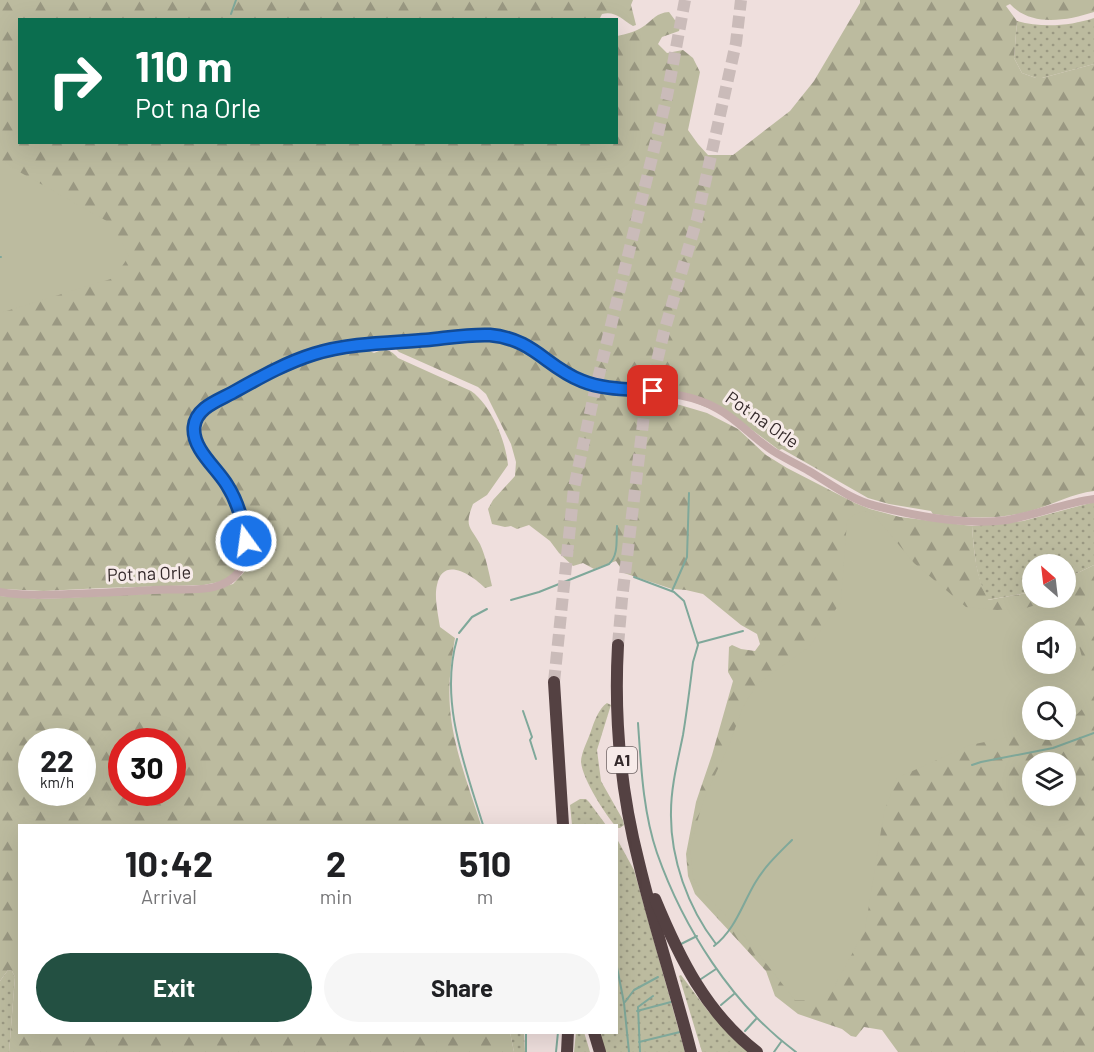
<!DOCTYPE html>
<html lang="en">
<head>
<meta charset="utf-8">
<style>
  :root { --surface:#fff; --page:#f6f6f6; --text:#202124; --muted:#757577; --accent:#235042 }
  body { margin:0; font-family:Barlow,sans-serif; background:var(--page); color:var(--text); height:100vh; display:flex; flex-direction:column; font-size:22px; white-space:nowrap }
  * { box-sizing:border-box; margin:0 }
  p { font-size:20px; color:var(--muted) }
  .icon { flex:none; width:33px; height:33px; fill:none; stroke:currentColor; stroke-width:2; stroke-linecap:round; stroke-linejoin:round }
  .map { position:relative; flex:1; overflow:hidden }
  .panel { position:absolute; left:18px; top:824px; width:600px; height:210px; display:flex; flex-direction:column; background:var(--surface); border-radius:0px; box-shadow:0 6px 24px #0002 }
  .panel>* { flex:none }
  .top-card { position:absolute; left:18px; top:18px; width:600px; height:126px; border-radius:0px; box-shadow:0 6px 24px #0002; background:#0b6e4f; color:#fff; overflow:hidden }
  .needle { width:39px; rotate:332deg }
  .controls { position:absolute; left:1022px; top:554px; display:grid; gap:12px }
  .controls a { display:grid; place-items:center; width:54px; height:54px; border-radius:50%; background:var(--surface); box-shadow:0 6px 24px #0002; font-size:30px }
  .speed { position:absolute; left:18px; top:728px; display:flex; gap:12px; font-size:30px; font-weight:700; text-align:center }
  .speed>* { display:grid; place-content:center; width:78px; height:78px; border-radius:50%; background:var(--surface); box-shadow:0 6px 24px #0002; line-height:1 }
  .speed small { font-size:15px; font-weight:400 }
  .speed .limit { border:9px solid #d22; background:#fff; color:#111 }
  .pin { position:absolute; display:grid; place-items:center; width:51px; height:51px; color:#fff; margin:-26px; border-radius:12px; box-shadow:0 3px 9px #0006 }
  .me { position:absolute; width:66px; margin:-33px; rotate:346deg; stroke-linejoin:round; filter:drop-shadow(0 0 4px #0008) }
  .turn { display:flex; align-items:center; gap:21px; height:126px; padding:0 18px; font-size:27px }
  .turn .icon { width:78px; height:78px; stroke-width:2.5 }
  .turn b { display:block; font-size:42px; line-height:51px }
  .eta { display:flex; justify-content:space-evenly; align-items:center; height:102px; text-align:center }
  .eta b { font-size:36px; font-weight:700; line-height:42px }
  .primary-button { display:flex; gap:12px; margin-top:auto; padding:12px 18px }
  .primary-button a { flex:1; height:69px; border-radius:36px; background:var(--accent); color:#fff; font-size:24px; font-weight:700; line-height:69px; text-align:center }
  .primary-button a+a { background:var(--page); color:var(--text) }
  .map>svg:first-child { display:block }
</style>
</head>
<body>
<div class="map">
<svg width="1094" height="1052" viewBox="0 0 1094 1052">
  <defs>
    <pattern id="grass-dots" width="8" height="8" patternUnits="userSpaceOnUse" patternTransform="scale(1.5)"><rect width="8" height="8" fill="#bcbb9f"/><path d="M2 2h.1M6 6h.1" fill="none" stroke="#9a9882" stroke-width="1.8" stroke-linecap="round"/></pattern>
    <pattern id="forest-firs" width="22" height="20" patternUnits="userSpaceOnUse" patternTransform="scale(1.5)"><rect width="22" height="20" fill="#bcbb9f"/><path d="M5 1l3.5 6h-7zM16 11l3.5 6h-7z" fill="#9a9882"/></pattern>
  </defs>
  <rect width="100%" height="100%" fill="#efdfdd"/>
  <g fill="url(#grass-dots)">
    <path d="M1094,18v46l-52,14h-6l-14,-5 -8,-15 3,-37c25,7 53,5 77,-3z"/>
    <path d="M1094,502v63l-29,14v-15h-33v28l-45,8c-11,-24 -13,-47 -15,-74l51,-5z"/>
    <path d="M607,703l4,2 -1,3 -13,42 4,31 22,39 1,5 -4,3h-3c-11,-13 -34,-47 -36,-66 0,-9 7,-22 10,-31 3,-9 8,-23 16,-28z"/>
    <polygon points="580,799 586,799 589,802 606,825 572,825 570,805"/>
    <polygon points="617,839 634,870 685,1052 605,1052 599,1032 616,1032"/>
    <polygon points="8,970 12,971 15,977 9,1052 0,1052 0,981"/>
    <polygon points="681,975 708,1011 749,1052 702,1052 679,976"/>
    <polygon points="510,1032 524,1032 525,1052 514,1052"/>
    <polygon points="576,1032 584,1032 590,1052 574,1052"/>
  </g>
  <g fill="url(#forest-firs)" fill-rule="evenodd">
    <path d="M0,0h633l-2,5 5,20 -3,1c-12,-7 -17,-15 -31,-12l-3,6h-579v122h596l1,-106c9,-2 19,-4 27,-10 10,-7 12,-13 25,-14l11,15 -1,4 -17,6 -4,7 9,9 16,-3 10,8 7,14 -12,58 10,14 10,11h25l57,-44 24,-30 46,-78v-3h234v12c-28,9 -63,15 -84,-8l-4,2 11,15 -3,37 8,15 14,5h6l52,-14v427c-24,3 -44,15 -67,21 -31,8 -63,6 -94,2l-2,-3 -42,-7 -21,-6 -86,-49 -3,1 -39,-29 -59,-24 -92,-17 -27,-15 -6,7 24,14 100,19 27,8 31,16 28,26 21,13 68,35 15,6 30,8 72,9c2,27 4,50 16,74l44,-8v5h33v-18l29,-14v487h-196l-16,-22 -18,-3 -8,10 -5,-1 -9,-7 -44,-15 -23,-18 -9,-25 -71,-77 -7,-18 -2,-22 10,-52 16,-47 21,-74 -5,-9 1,-25 3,-2 9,4 14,2 5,-7 -3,-10 -16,-9 -38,-31 -17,-4 -14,-1 -48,-16 -8,-12 -22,8 -11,-6 -10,3 -14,-13 -9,-12 -21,-16 -12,4 -6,-3 -6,1 -13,-3 -4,-15 5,-9 22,-24 1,-14 -5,-18 -25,-50 -8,-7 -79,-35 -4,-4 24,-3 -1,-7 -19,2 -7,-4 -24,2 -37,8 -49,15 -65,36 -26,29c17,30 76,117 43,148 -8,8 -21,9 -30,11l-101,3 -59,3 -44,-2zM1032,630h33v33h-33zM1032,696h33v33h-33zM1032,762h33v33h-33z"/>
    <path d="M363,348l11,5c11,-5 16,-4 24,5l73,33c20,14 35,50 37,74l-21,30 -14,9c-9,23 -3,22 7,40 6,13 9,29 12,42l-7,2c-12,-12 -42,-33 -48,-3 -3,12 1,29 3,42l15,11c-4,23 -7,46 -5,70 3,39 19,79 31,117h-461v207h490l4,20h-505l6,-75 -3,-6 -4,-1 -8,11v-385l43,3 161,-8 29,-7 14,-15 3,-19 -7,-39 -9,-24 -32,-42 -4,-19 2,-7 17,-15 67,-36 42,-13zM32,741h50v51h-50zM122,741h50v51h-50z"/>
  </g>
  <g fill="#bcbb9f" fill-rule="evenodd">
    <polygon points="0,161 112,224 129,256 114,278 0,313"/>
    <path d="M864,511l9,3 41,49 52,44 31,3 29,-2 19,-6 9,-5h11v-3l5,2c-1,36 24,74 15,109 -4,7 -14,14 -20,20v-29h-33v33h17l-79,16 -73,33 -13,34 -19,118 -38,70h-32l-53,-67 -43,-46 -6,-9 -3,-30 13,-47 26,-56 14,-38 14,-23 52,-37 32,-45 6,-81 7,-6zM1032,630h33v33h-33z"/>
  </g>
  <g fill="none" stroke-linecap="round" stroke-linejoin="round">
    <g stroke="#7fa89a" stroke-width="2">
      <polyline points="231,14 236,0"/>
      <polyline points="0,257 1,257"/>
      <path d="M634,577l40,15 10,9 14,44 -5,17c-3,24 -6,49 -10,73 -5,25 -12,51 -12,77 -1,46 17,96 45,132"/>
      <polyline points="672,591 687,557 689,493"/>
      <path d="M511,600l28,-8 70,-28c10,-9 7,-25 8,-38"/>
      <polyline points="459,633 472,617 487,609"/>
      <path d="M457,639c-18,62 8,127 26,186"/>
      <polyline points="698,643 743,631"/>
      <polyline points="523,711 532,737 530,740 536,759"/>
      <path d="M638,723c3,43 5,89 19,130 26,74 75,152 139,199"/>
      <polyline points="972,765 981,762 1053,748 1094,733"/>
      <polyline points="681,944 697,936"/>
      <path d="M714,946c21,-16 28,-41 41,-63 10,-17 23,-29 37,-43"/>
      <polyline points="616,962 624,1003 629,1052"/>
      <polyline points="701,979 716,969"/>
      <polyline points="625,1002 634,990 658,977"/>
      <polyline points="721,1005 734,994"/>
      <polyline points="637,1011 671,1002"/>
      <polyline points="745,1031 756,1019"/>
      <polyline points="526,1032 526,1052"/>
      <polyline points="639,1042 680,1032"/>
      <polyline points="556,1052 558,1032"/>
      <polyline points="640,1052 638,1007 653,996"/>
      <polyline points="774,1052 781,1042"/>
    </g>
    <g stroke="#cabbb9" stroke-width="12" stroke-dasharray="12 6" stroke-linecap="butt">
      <polyline points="618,645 622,599 644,415 664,332 697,219 736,43 741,0"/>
      <polyline points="554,682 574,488 594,395 667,96 685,0"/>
    </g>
    <path stroke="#c5acaa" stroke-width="8" d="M0,592c23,4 46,3 69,2 28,-1 56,-2 83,-4 20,-2 43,2 62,-3 50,-12 32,-73 12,-104 -10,-15 -27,-29 -31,-46 -2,-5 -1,-16 2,-21 5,-11 23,-17 34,-23 37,-19 73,-40 115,-46 25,-4 51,-5 76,-7 32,-3 65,-9 96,2 29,10 48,36 78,43 41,10 84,2 122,24 20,11 35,29 55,42 11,7 24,13 36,20 22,13 42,29 67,35 40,10 90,20 131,14 29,-5 57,-17 87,-21"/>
    <g stroke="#544142" stroke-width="12">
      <path d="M618,645c-4,72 3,148 21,218 15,63 36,126 52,189"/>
      <polyline points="554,682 563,825"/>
      <path d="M655,899c24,58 51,114 102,153"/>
      <polyline points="594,1032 600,1052"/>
      <polyline points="567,1052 568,1032"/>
    </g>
  </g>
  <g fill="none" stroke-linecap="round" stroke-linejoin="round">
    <defs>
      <path id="route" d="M246,541c-3,-20 -8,-39 -19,-56 -10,-17 -35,-36 -33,-58 2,-19 23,-26 38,-34 27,-15 53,-30 82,-39 36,-11 75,-11 112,-14 21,-2 43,-6 64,-5 44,4 56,32 92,46 22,9 48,8 71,10"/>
    </defs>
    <use href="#route" stroke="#114b97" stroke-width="15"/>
    <use href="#route" stroke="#1a73e8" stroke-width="10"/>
  </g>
  <g text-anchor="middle" stroke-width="6" stroke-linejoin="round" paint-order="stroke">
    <rect fill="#f7ebe9" stroke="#6e6363" stroke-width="1.5" x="607" y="747" width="30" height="26" rx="4.5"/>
    <g font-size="16" font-weight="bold" fill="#34292a">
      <text x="622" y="766">A1</text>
    </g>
    <g font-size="18" fill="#34292a" stroke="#f7ebe9">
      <text transform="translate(762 420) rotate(35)" y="6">Pot na Orle</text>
      <text transform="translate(149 574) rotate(-2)" y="6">Pot na Orle</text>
    </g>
  </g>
</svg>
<div class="controls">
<a><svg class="needle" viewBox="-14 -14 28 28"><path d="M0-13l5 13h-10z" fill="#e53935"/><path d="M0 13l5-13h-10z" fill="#757577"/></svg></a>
<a><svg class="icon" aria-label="sound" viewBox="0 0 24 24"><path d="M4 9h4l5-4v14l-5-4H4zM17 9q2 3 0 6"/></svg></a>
<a><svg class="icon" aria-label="search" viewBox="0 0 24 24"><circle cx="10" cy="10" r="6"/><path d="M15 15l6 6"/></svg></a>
<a><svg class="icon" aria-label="layers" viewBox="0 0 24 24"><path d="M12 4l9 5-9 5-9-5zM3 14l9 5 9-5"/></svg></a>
</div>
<div class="speed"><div>22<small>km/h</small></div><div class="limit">30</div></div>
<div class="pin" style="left:653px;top:391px;background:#d93025"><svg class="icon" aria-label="arrive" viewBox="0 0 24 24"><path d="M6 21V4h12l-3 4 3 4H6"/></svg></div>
<svg class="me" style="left:246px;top:541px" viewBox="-20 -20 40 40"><circle r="17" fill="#1a73e8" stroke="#fff" stroke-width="3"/><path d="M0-11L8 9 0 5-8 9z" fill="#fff"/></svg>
<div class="top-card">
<div class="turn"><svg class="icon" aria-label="right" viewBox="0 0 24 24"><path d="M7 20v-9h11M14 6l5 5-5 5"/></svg><div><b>110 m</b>Pot na Orle</div></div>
</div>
<section class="panel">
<div class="eta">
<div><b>10:42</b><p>Arrival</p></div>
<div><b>2</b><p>min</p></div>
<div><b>510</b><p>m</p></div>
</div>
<div class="primary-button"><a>Exit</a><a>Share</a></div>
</section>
</div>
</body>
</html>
